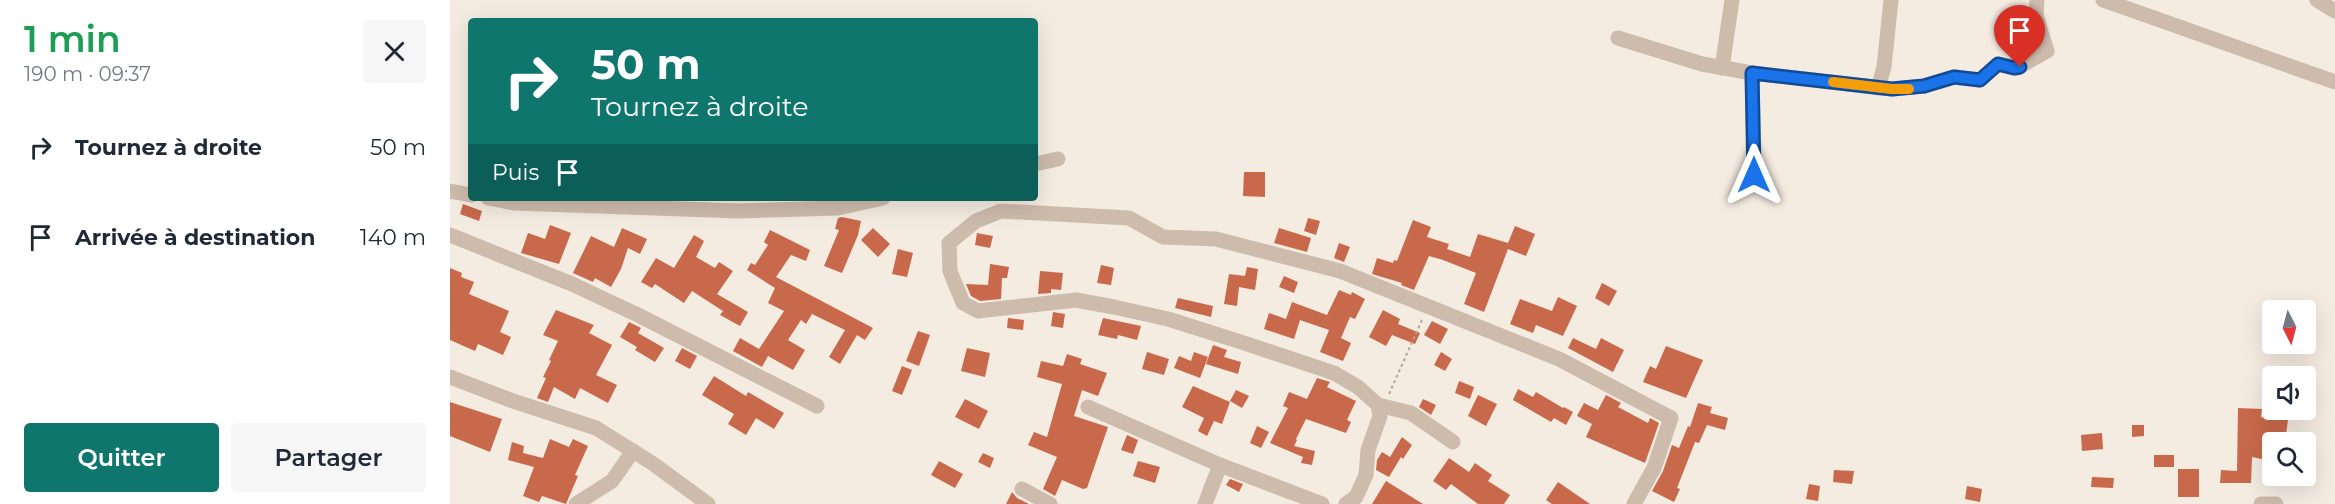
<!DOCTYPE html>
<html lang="fr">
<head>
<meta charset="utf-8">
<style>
  :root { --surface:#fff; --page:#f6f6f7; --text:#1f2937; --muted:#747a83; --accent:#0f766e }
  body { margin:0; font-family:Montserrat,sans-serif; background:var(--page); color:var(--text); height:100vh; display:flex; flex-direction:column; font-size:22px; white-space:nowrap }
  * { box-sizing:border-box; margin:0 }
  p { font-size:20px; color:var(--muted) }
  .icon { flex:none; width:33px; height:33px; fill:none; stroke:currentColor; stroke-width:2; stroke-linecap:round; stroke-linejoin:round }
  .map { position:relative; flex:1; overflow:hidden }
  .details { display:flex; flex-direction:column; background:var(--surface); width:450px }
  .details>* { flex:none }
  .guide { position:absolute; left:18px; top:18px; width:570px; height:183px; border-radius:6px; box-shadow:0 6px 24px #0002; background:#0f766e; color:#fff; overflow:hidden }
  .needle { width:39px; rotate:174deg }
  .buttons { position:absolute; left:1812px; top:300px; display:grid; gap:12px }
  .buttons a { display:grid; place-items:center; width:54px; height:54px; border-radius:6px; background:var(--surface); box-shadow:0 6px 24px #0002; font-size:30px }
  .pin { position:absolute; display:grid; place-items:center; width:51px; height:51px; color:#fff; margin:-62px -26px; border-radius:50% 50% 50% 0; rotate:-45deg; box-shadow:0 0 6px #0007 }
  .pin .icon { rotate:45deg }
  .me { position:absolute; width:66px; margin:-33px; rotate:0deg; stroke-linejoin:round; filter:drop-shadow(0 0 4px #0008) }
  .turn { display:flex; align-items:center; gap:21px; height:126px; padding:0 24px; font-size:27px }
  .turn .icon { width:78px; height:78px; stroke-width:2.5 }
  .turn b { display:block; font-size:42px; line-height:51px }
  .then { display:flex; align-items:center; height:57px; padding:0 24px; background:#0003; gap:12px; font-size:22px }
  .round { display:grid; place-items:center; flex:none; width:63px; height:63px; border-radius:6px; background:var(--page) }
  .overview { display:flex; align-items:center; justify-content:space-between; height:102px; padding:0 24px }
  h1 { font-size:36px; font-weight:600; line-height:45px; color:#1e9e55 }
  .primary-button { display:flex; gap:12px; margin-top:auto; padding:12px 24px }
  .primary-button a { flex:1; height:69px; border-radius:6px; background:var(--accent); color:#fff; font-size:24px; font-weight:600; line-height:69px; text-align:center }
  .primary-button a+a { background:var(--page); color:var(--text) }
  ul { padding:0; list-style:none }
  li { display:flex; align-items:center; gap:18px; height:90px; padding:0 24px }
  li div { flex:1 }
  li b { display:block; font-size:22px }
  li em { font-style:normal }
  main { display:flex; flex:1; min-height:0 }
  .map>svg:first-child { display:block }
</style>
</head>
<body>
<main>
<section class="details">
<div class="overview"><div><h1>1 min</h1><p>190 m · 09:37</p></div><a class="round"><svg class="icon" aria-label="close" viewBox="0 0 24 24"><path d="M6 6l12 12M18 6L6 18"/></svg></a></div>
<ul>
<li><svg class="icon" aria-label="right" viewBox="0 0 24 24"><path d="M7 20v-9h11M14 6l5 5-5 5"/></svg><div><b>Tournez à droite</b></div><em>50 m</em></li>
<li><svg class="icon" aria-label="arrive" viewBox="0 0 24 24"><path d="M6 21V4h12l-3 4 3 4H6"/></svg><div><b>Arrivée à destination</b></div><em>140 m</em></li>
</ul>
<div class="primary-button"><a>Quitter</a><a>Partager</a></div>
</section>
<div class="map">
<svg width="1885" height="504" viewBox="0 0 1885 504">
  <rect width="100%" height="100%" fill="#f4ebe1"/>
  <g fill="#c8694b">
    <polygon points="794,172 815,172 815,197 793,196"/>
    <polygon points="13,204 32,211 29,221 10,214"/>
    <polygon points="392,217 411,221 408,235 392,273 374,266 389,230 385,229 388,218"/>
    <polygon points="858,218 870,221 866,235 854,231"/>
    <polygon points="963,220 981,227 977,237 999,244 997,249 1020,257 1028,234 1058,243 1065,226 1085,234 1076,256 1058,249 1034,312 1014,304 1026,273 993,260 979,256 964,290 951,285 952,283 922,274 927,258 943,263 944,260 947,261"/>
    <polygon points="100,225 121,233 109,264 71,253 78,233 95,239"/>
    <polygon points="172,228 197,239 190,254 178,248 171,269 161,287 145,278 143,282 123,273 141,236 164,247"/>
    <polygon points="423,228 440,244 428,257 411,240"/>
    <polygon points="829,228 861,238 857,252 824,243"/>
    <polygon points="320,230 360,250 356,261 341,255 326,277 423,328 415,340 407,335 390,364 379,357 395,330 362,314 356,324 351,320 338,340 355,350 343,370 318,356 312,367 283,351 290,338 309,349 334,311 318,303 325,288 297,270 301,263 305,265 318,245 314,242"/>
    <polygon points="527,233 543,236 540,248 525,245"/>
    <polygon points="244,235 254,241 246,257 265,268 269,262 283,271 267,294 298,312 290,326 270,315 273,311 242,291 234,303 205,284 202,288 191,282 206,258 224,268"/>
    <polygon points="889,243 900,247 894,262 884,258"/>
    <polygon points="448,249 463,253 457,277 442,274"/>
    <polygon points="540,264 559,267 557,278 552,278 551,299 530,301 521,296 516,284 538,285"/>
    <polygon points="651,265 664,268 661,285 647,283"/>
    <polygon points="797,267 808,269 805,290 789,287 787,306 774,304 779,274 795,276"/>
    <polygon points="0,268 12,273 11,277 24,282 19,294 59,311 50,332 61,337 53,355 28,344 25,351 0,340"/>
    <polygon points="590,271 613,273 611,290 601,289 601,293 588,294"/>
    <polygon points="834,276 848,282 844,293 829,287"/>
    <polygon points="1152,283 1167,291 1159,306 1145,298"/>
    <polygon points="889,290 901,295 902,292 915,299 905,319 900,317 891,338 901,343 893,361 870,352 879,330 850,320 844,339 814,329 819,313 836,319 842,302 877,315"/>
    <polygon points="1108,297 1127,306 1113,336 1086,325 1083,333 1060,324 1070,299 1102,311"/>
    <polygon points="728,298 763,306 761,317 725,308"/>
    <polygon points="106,310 144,325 139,333 162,345 146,375 167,385 158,403 130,388 125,399 104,387 98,402 87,398 96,378 93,377 101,361 99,360 108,341 93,335"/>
    <polygon points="933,310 950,319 948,324 970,333 965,344 942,335 936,346 919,337"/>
    <polygon points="603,312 615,314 613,328 601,326"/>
    <polygon points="558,318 574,320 573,330 557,328"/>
    <polygon points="653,318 691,326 687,340 668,335 667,339 648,335"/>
    <polygon points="982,321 998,329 990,344 974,335"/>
    <polygon points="179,322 191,328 188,333 214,348 205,362 185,350 187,347 170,337"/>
    <polygon points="468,331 480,335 469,366 456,361"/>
    <polygon points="1123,338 1146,349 1151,338 1174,350 1163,372 1118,348"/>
    <polygon points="763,345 777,350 774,357 791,362 788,374 756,364"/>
    <polygon points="1216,346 1253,360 1236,398 1193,382 1200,366 1206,369"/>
    <polygon points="232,348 247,356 240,369 225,361"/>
    <polygon points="517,348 540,353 535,377 511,371"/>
    <polygon points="697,352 719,359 714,375 692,369"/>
    <polygon points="744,352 758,357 750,378 724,368 729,356 741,361"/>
    <polygon points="991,352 1002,359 995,371 984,365"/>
    <polygon points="617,354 632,359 630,364 657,373 648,396 632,390 624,416 658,427 637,488 633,489 612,480 605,496 593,489 607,457 578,445 584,432 597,437 612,384 587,377 591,361 613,366"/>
    <polygon points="452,366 462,370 452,395 442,391"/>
    <polygon points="264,376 296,396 298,392 334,413 324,429 306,418 296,435 278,424 284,414 252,395"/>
    <polygon points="867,378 880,382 877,387 906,401 897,420 901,422 896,433 856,419 846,439 847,440 844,446 865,451 862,465 851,463 853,457 820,443 838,408 833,406 839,392 857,399"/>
    <polygon points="1009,381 1024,387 1020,399 1005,393"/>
    <polygon points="743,386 780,402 772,424 764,421 757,436 748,431 754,418 732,407"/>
    <polygon points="1068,389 1083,397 1086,392 1113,408 1114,407 1123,412 1116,425 1104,418 1101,422 1063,400"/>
    <polygon points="786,390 799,396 792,408 780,401"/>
    <polygon points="1028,395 1047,404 1036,426 1018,416"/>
    <polygon points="1156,395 1171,403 1168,407 1198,423 1200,418 1209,423 1195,463 1136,437 1142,424 1127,416 1134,403 1148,410"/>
    <polygon points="515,399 538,411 529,429 505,417"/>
    <polygon points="973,399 986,405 981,415 969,407"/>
    <polygon points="0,402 52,419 40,452 0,436"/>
    <polygon points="1248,403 1262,407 1260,413 1278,418 1275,430 1257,425 1249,443 1245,442 1227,488 1230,489 1224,502 1202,491 1213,471 1222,445 1229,448 1238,426 1240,427"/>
    <polygon points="1788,408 1812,409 1811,417 1838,420 1835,442 1822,442 1822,461 1802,457 1801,483 1770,483 1771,470 1787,471"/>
    <polygon points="1682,425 1694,425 1694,436 1682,437"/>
    <polygon points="807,426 819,432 811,448 800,443"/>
    <polygon points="1652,433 1653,449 1632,451 1631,435"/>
    <polygon points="677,435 688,440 683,454 671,450"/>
    <polygon points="952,437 962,445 953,459 951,457 939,477 926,470 927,460 932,452 940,457"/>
    <polygon points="100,439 119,447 123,439 138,446 125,475 128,476 116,504 92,496 89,502 73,496 84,467 58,460 62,442 74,446 73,453 93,458"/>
    <polygon points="533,453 544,458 540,468 528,462"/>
    <rect x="1704" y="455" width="20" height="12"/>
    <polygon points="999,458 1019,472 1025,463 1042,475 1038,481 1060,495 1054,504 1028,504 1001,484 996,490 983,481"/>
    <polygon points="489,461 513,474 505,488 481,475"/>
    <polygon points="688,461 710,467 705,483 683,476"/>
    <rect x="1728" y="469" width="21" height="28"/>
    <polygon points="1384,470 1404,471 1402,484 1383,482"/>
    <polygon points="1642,477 1664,478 1663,488 1641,487"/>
    <polygon points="780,479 793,484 789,492 776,485"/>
    <polygon points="936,481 973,504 922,504"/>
    <polygon points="1108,482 1140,504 1102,504 1096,500"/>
    <polygon points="1359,484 1370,486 1368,501 1356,499"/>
    <polygon points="1517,486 1532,489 1530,502 1515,499"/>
    <polygon points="562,492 567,498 579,504 556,504"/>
  </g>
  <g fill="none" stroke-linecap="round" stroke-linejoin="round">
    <polyline stroke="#b9a596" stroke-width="2" stroke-dasharray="3 3" stroke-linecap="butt" points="939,394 972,320"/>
    <g stroke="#cdbbac" stroke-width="15">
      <polyline points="1653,0 1885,82"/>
      <polyline points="1867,0 1885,11"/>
      <polyline points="1168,38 1252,64 1302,73"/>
      <polyline points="1272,68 1282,0"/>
      <polyline points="1428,88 1434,67 1441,0"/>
      <polyline points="585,164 608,159"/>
      <polyline points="1304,175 1302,73 1442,89 1474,86 1504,77 1530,80 1548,64 1567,68 1597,51 1586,16 1587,0"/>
      <polyline points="0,191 21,195"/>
      <polyline points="38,198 64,203 289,211 388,208 433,198"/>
      <polyline points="0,235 122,284 188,315 367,406"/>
      <polyline points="0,377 63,401 146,428 202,463 258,504"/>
      <polyline points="928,405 961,413 1003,442"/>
      <polyline points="638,407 770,465 872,504"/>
      <polyline points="572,489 600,504"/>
      <polyline points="126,504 162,481 183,451"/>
      <polyline points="755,504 770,465"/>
      <polyline points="896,504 906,497 916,475 918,450 930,416 928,405 908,387 884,373 791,342 718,319 664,307 626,300 528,311 513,303 500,271 499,243 526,221 551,211 679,218 713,237 766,239 890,271 1109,359 1221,418 1204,468 1184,504"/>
      <polyline points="1811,504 1826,504"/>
    </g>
  </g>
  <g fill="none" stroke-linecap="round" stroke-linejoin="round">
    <defs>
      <polyline id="route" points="1304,175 1302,73 1442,89 1474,86 1504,77 1530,80 1548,64 1564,68 1570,67"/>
    </defs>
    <use href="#route" stroke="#114b97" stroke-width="15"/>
    <use href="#route" stroke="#1a73e8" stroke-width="10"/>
    <polyline stroke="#f59e0b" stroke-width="10" points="1383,82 1442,89 1459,89"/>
  </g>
</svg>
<div class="buttons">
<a><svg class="needle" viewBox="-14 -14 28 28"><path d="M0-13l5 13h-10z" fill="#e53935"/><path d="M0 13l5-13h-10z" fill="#747a83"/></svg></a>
<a><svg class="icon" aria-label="sound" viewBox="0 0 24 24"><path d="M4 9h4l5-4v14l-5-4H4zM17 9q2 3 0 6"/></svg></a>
<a><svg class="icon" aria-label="search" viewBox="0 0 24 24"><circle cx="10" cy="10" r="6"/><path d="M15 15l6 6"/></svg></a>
</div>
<div class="pin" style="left:1570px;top:67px;background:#d93025"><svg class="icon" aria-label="arrive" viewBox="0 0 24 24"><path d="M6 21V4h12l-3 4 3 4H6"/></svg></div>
<svg class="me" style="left:1304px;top:175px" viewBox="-20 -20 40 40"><path d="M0-17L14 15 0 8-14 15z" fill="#1a73e8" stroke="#fff" stroke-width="4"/></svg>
<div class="guide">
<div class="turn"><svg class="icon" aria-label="right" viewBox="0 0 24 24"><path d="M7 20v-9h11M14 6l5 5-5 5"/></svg><div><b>50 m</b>Tournez à droite</div></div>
<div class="then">Puis<svg class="icon" aria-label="arrive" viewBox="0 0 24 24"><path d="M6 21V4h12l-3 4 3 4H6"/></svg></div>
</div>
</div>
</main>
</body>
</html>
